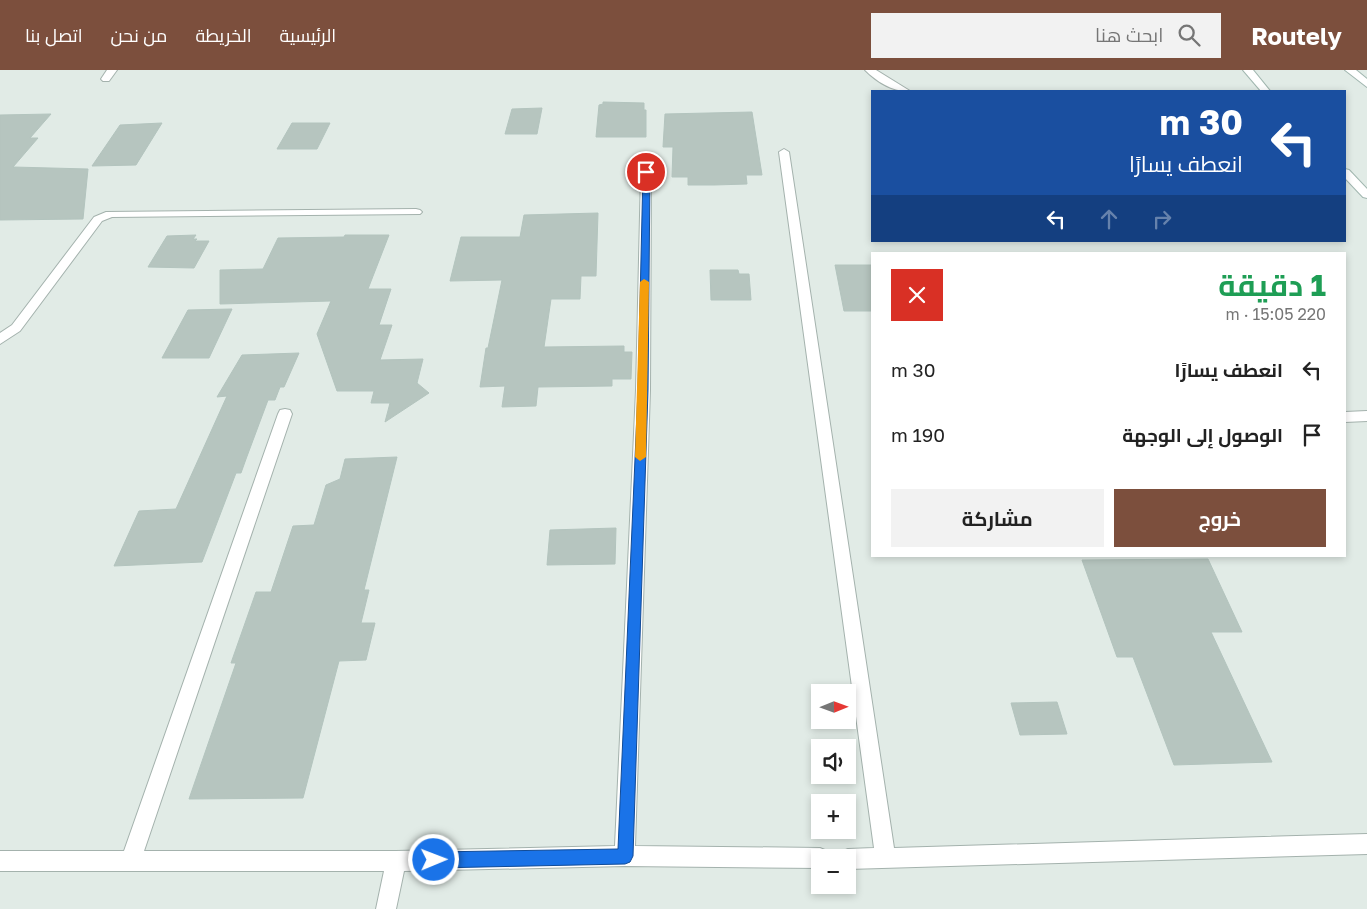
<!DOCTYPE html>
<html lang="ar">
<head>
<meta charset="utf-8">
<style>
  :root { --surface:#fff; --page:#f2f2f2; --text:#222; --muted:#767676; --accent:#7c4f3d }
  body { margin:0; font-family:"Golos Text",Cairo,sans-serif; background:var(--page); color:var(--text); direction:rtl; height:100vh; display:flex; flex-direction:column; font-size:19px; white-space:nowrap }
  * { box-sizing:border-box; margin:0 }
  p { font-size:16px; color:var(--muted) }
  .icon { flex:none; width:28px; height:28px; fill:none; stroke:currentColor; stroke-width:2; stroke-linecap:round; stroke-linejoin:round }
  .map { position:relative; flex:1; overflow:hidden; direction:ltr }
  .panel { position:absolute; left:871px; top:182px; width:475px; height:305px; display:flex; flex-direction:column; background:var(--surface); border-radius:0px; box-shadow:0 2px 8px #0003; direction:rtl }
  .panel>* { flex:none }
  .hud { position:absolute; left:871px; top:20px; width:475px; height:152px; border-radius:0px; box-shadow:0 2px 8px #0003; direction:rtl; background:#1a4fa0; color:#fff; overflow:hidden }
  .needle { width:32px; rotate:89deg }
  .buttons { position:absolute; left:811px; top:614px; display:grid; gap:10px }
  .buttons a { display:grid; place-items:center; width:45px; height:45px; border-radius:0px; background:var(--surface); box-shadow:0 2px 8px #0003; font-size:25px }
  .pin { position:absolute; display:grid; place-items:center; width:42px; height:42px; color:#fff; margin:-21px; border:2px solid #fff; border-radius:50%; box-shadow:0 1px 5px #0007 }
  .me { position:absolute; width:55px; margin:-28px; rotate:89deg; stroke-linejoin:round; filter:drop-shadow(0 0 4px #0008) }
  .turn { display:flex; align-items:center; gap:18px; height:105px; padding:0 20px; font-size:22px }
  .turn .icon { width:65px; height:65px; stroke-width:2.5 }
  .turn b { display:block; font-size:35px; line-height:42px }
  .lanes { display:flex; align-items:center; height:48px; padding:0 20px; background:#0003; justify-content:center; gap:25px; direction:ltr }
  .lanes .off { opacity:.35 }
  .round { display:grid; place-items:center; flex:none; width:52px; height:52px; border-radius:0px; background:var(--page) }
  .summary { display:flex; align-items:center; justify-content:space-between; height:85px; padding:0 20px }
  h1 { font-size:30px; font-weight:700; line-height:38px; color:#1e9e55 }
  .button { display:flex; gap:10px; margin-top:auto; padding:10px 20px }
  .button a { flex:1; height:58px; border-radius:0px; background:var(--accent); color:#fff; font-size:20px; font-weight:700; line-height:58px; text-align:center }
  .button a+a { background:var(--page); color:var(--text) }
  ul { padding:0; list-style:none }
  li { display:flex; align-items:center; gap:15px; height:65px; padding:0 20px }
  li div { flex:1 }
  li b { display:block; font-size:19px }
  li em { font-style:normal }
  header { display:flex; align-items:center; gap:30px; box-sizing:border-box; height:70px; padding:0 25px; background:var(--accent); color:#fff }
  header strong { font-size:24px }
  nav { display:flex; gap:28px; margin-inline-start:auto; font-size:18px }
  .search { width:350px; height:45px; background:var(--page); display:flex; align-items:center; gap:12px; box-sizing:border-box; padding:0 18px; border-radius:0px; color:var(--muted); font-size:19px }
  .map>svg:first-child { display:block }
</style>
</head>
<body>
<header>
<strong>Routely</strong>
<div class="search"><svg class="icon" aria-label="search" viewBox="0 0 24 24"><circle cx="10" cy="10" r="6"/><path d="M15 15l6 6"/></svg>ابحث هنا</div>
<nav><a>الرئيسية</a><a>الخريطة</a><a>من نحن</a><a>اتصل بنا</a></nav>
</header>
<div class="map">
<svg width="1367" height="839" viewBox="0 0 1367 839">
  <rect width="100%" height="100%" fill="#e1ebe6"/>
  <g fill="#b6c5bf" stroke="#b3c4be">
    <polygon points="603,32 644,33 644,40 646,40 646,67 596,67 599,35 603,34"/>
    <polygon points="542,38 537,64 505,64 512,39"/>
    <polygon points="752,42 762,105 746,105 747,114 714,115 688,115 688,107 672,107 673,77 663,77 665,44"/>
    <polygon points="51,44 30,68 38,68 13,97 88,99 83,149 0,150 0,45"/>
    <polygon points="162,53 136,95 92,96 120,55"/>
    <polygon points="292,53 330,53 317,79 277,79"/>
    <polygon points="598,143 596,206 581,206 580,229 551,229 544,277 624,276 624,282 632,282 631,309 612,309 612,316 538,317 536,336 502,337 505,316 480,317 486,278 488,278 502,210 450,211 461,167 520,167 524,145"/>
    <polygon points="196,165 193,169 197,169 195,171 209,171 194,198 148,197 167,166"/>
    <polygon points="345,165 389,165 368,219 391,219 379,255 392,255 380,290 423,289 417,313 429,323 385,352 390,333 371,333 374,321 337,321 317,264 331,231 220,234 220,200 263,199 278,168 344,167"/>
    <polygon points="835,195 872,195 872,241 844,241"/>
    <polygon points="710,200 738,200 739,204 749,204 751,230 711,230"/>
    <polygon points="232,239 209,288 162,288 188,240"/>
    <polygon points="299,283 284,317 280,317 275,330 268,330 246,389 241,403 236,403 202,492 114,496 139,441 176,439 227,326 217,327 242,285"/>
    <polygon points="397,387 364,520 369,520 361,553 375,553 366,590 339,591 303,728 189,729 236,593 231,593 256,522 271,522 293,456 314,455 326,415 340,409 345,389"/>
    <polygon points="616,458 615,494 547,495 550,460"/>
    <polygon points="1208,489 1242,562 1211,562 1272,692 1174,695 1133,587 1117,587 1082,490"/>
    <polygon points="1057,632 1067,664 1020,665 1011,633"/>
  </g>
  <g fill="none" stroke-linecap="round" stroke-linejoin="round">
    <defs>
      <polygon id="lane" points="107,0 117,0 109,11 103,11 101,9"/>
      <g id="street">
        <path d="M865,0h11l34,21c-17,1 -33,-9 -45,-21z"/>
        <polygon points="784,79 789,82 894,778 1367,764 1367,784 848,799 848,788 838,788 841,782 848,779 874,778 779,82"/>
        <polygon points="646,99 651,102 650,320 635,776 820,778 827,781 830,788 820,788 820,798 625,796 404,801 396,839 376,839 384,801 0,801 0,781 124,781 278,344 280,340 285,339 290,340 292,344 144,781 396,781 615,776 636,320 641,102"/>
        <polygon points="416,139 420,140 422,142 420,144 112,147 102,151 20,261 0,274 0,263 12,255 94,147 106,142"/>
        <polygon points="1367,341 1367,351 1345,352 1345,342"/>
      </g>
      <g id="secondary">
        <polygon points="1243,0 1253,0 1270,21 1261,21"/>
        <polygon points="1345,0 1356,0 1367,9 1367,17"/>
        <polygon points="1345,99 1349,100 1367,119 1367,128 1363,127 1345,108"/>
      </g>
    </defs>
    <use href="#lane" stroke="#a4b2ad" stroke-width="2"/>
    <use href="#street" stroke="#a4b2ad" stroke-width="2"/>
    <use href="#secondary" stroke="#a0b6af" stroke-width="2"/>
    <use href="#lane" fill="#fff" fill-rule="evenodd"/>
    <use href="#street" fill="#fff" fill-rule="evenodd"/>
    <use href="#secondary" fill="#fff" fill-rule="evenodd"/>
  </g>
  <polygon fill="#1a73e8" stroke="#114b97" points="643,101 650,102 648,320 633,786 630,792 625,794 434,798 428,795 426,790 428,785 434,782 618,779 638,320"/>
  <polygon fill="#f59e0b" points="644,209 649,212 646,387 640,391 635,387 640,212"/>
</svg>
<div class="buttons">
<a><svg class="needle" viewBox="-14 -14 28 28"><path d="M0-13l5 13h-10z" fill="#e53935"/><path d="M0 13l5-13h-10z" fill="#767676"/></svg></a>
<a><svg class="icon" aria-label="sound" viewBox="0 0 24 24"><path d="M4 9h4l5-4v14l-5-4H4zM17 9q2 3 0 6"/></svg></a>
<a>+</a>
<a>−</a>
</div>
<div class="pin" style="left:646px;top:102px;background:#d93025"><svg class="icon" aria-label="arrive" viewBox="0 0 24 24"><path d="M6 21V4h12l-3 4 3 4H6"/></svg></div>
<svg class="me" style="left:434px;top:790px" viewBox="-20 -20 40 40"><circle r="17" fill="#1a73e8" stroke="#fff" stroke-width="3"/><path d="M0-11L8 9 0 5-8 9z" fill="#fff"/></svg>
<div class="hud">
<div class="turn"><svg class="icon" aria-label="left" viewBox="0 0 24 24"><path d="M17 20v-9H6M10 6l-5 5 5 5"/></svg><div><b>30 m</b>انعطف يسارًا</div></div>
<div class="lanes"><svg class="icon" aria-label="left" viewBox="0 0 24 24"><path d="M17 20v-9H6M10 6l-5 5 5 5"/></svg><svg class="icon off" aria-label="ahead" viewBox="0 0 24 24"><path d="M12 20V5M6 11l6-6 6 6"/></svg><svg class="icon off" aria-label="right" viewBox="0 0 24 24"><path d="M7 20v-9h11M14 6l5 5-5 5"/></svg></div>
</div>
<section class="panel">
<div class="summary"><div><h1>1 دقيقة</h1><p>220 m · 15:05</p></div><a class="round" style="background:#d93025;color:#fff"><svg class="icon" aria-label="close" viewBox="0 0 24 24"><path d="M6 6l12 12M18 6L6 18"/></svg></a></div>
<ul>
<li><svg class="icon" aria-label="left" viewBox="0 0 24 24"><path d="M17 20v-9H6M10 6l-5 5 5 5"/></svg><div><b>انعطف يسارًا</b></div><em>30 m</em></li>
<li><svg class="icon" aria-label="arrive" viewBox="0 0 24 24"><path d="M6 21V4h12l-3 4 3 4H6"/></svg><div><b>الوصول إلى الوجهة</b></div><em>190 m</em></li>
</ul>
<div class="button"><a>خروج</a><a>مشاركة</a></div>
</section>
</div>
</body>
</html>
